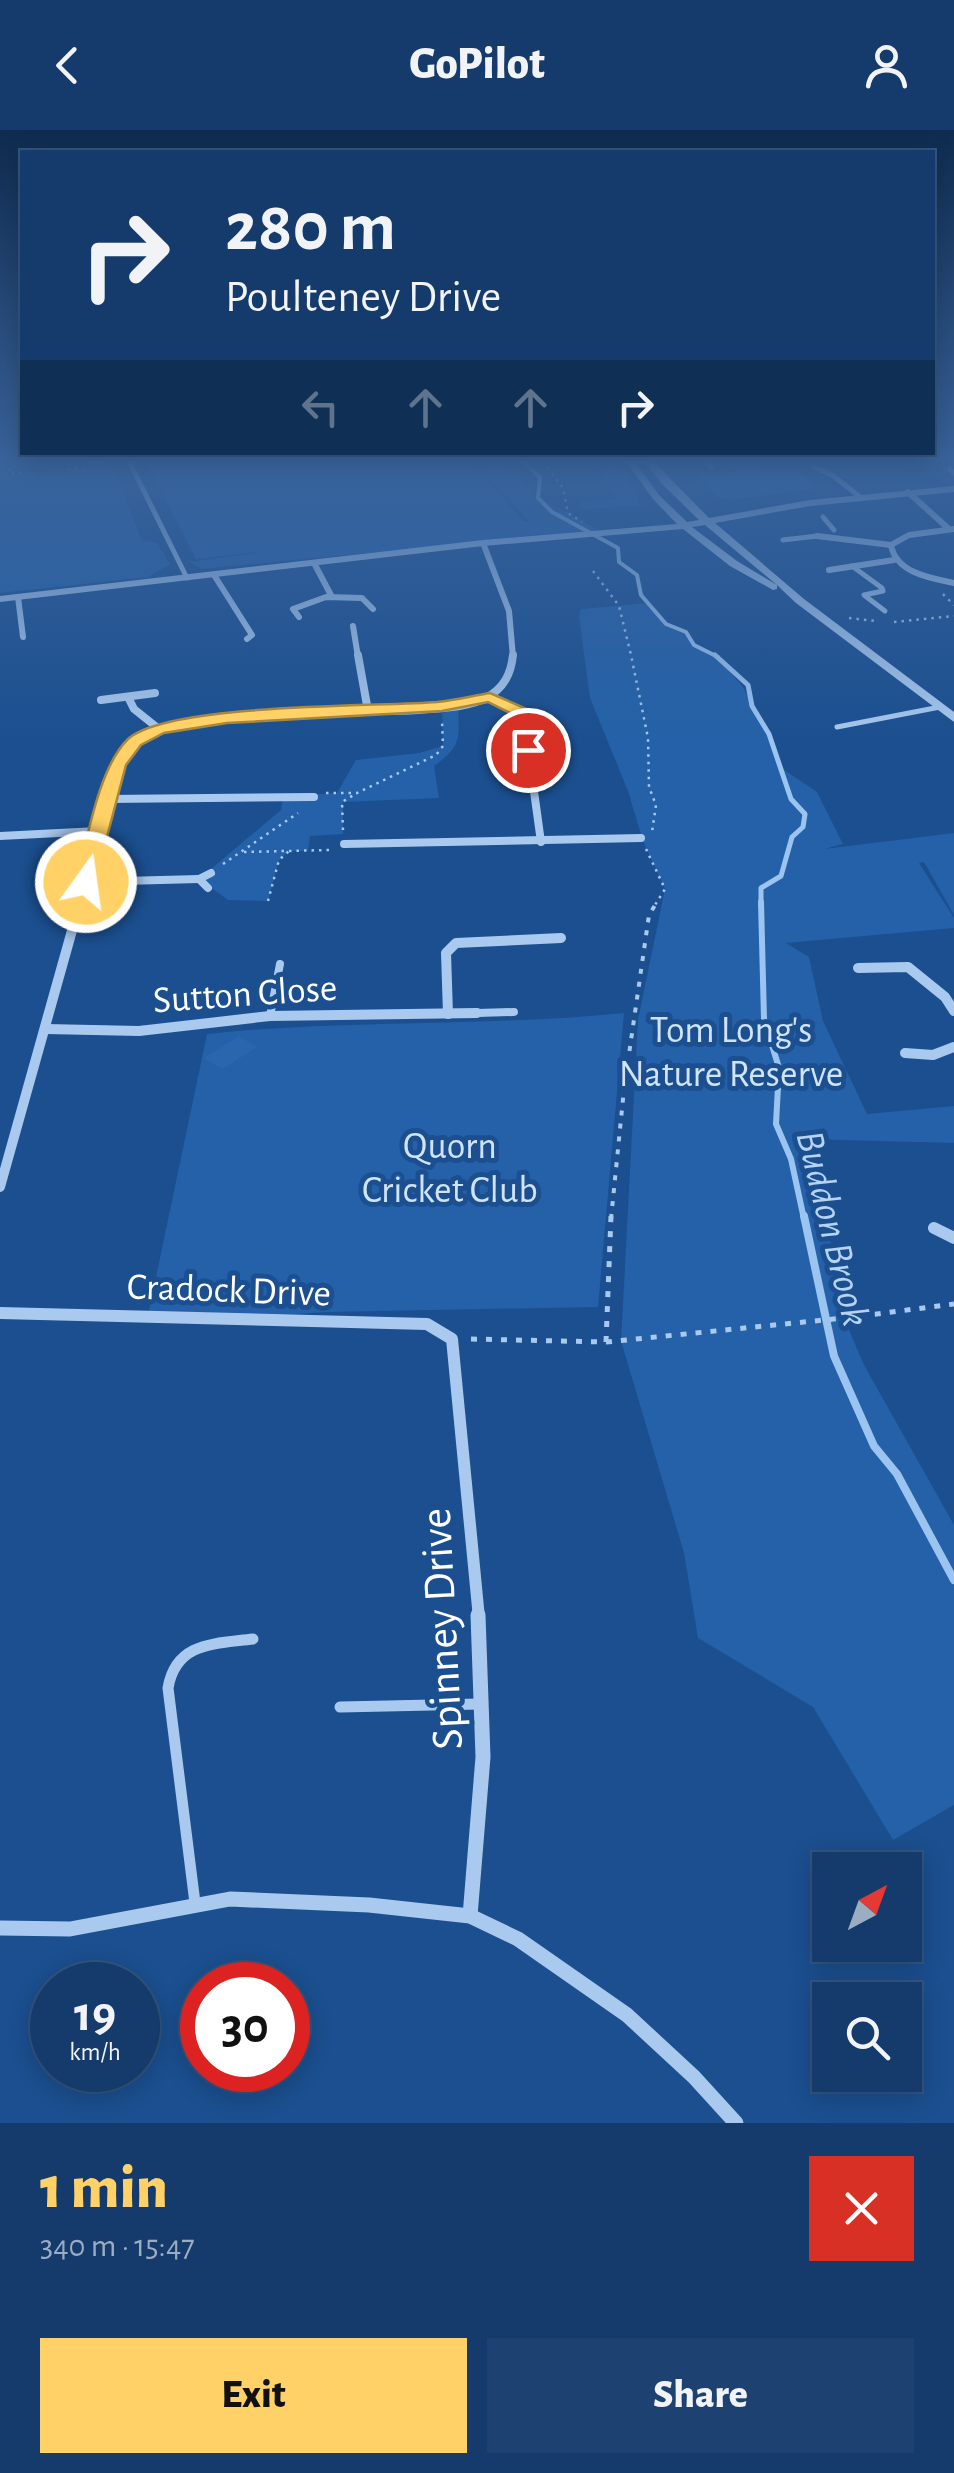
<!DOCTYPE html>
<html lang="en">
<head>
<meta charset="utf-8">
<style>
  :root { --surface:#143b6b; --page:#1d4271; --text:#f1f3f6; --muted:#9dadc1; --line:#33557e; --accent:#ffd166 }
  body { margin:0; font-family:"Alegreya Sans",sans-serif; background:var(--page); color:var(--text); height:100vh; display:flex; flex-direction:column; font-size:38px; white-space:nowrap }
  * { box-sizing:border-box; margin:0 }
  p { font-size:32px; color:var(--muted) }
  .icon { flex:none; width:55px; height:55px; fill:none; stroke:currentColor; stroke-width:2; stroke-linecap:round; stroke-linejoin:round }
  .map { position:relative; height:1993px; overflow:hidden }
  .side { display:flex; flex-direction:column; background:var(--surface); flex:1 }
  .side>* { flex:none }
  .hud { position:absolute; left:20px; top:20px; width:915px; height:305px; border-radius:0px; box-shadow:0 5px 25px #0003,0 0 0 2px var(--line); background:#143b6b; color:var(--text); overflow:hidden }
  .needle { width:65px; rotate:41deg }
  .buttons { position:absolute; left:812px; top:1722px; display:grid; gap:20px }
  .buttons a { display:grid; place-items:center; width:110px; height:110px; border-radius:0px; background:var(--surface); box-shadow:0 5px 25px #0003,0 0 0 2px var(--line); font-size:50px }
  .speed { position:absolute; left:30px; top:1832px; display:flex; gap:20px; font-size:50px; font-weight:700; text-align:center }
  .speed>* { display:grid; place-content:center; width:130px; height:130px; border-radius:50%; background:var(--surface); box-shadow:0 5px 25px #0003,0 0 0 2px var(--line); line-height:1 }
  .speed small { font-size:25px; font-weight:400 }
  .speed .limit { border:15px solid #d22; background:#fff; color:#111 }
  .pin { position:absolute; display:grid; place-items:center; width:85px; height:85px; color:#fff; margin:-42px; border:5px solid #fff; border-radius:50%; box-shadow:0 2px 10px #0007 }
  .me { position:absolute; width:110px; margin:-55px; rotate:14deg; stroke-linejoin:round; filter:drop-shadow(0 0 8px #0008) }
  .turn { display:flex; align-items:center; gap:35px; height:210px; padding:0 40px; font-size:45px }
  .turn .icon { width:130px; height:130px; stroke-width:2.5 }
  .turn b { display:block; font-size:70px; line-height:85px }
  .lanes { display:flex; align-items:center; height:95px; padding:0 40px; background:#0003; justify-content:center; gap:50px; direction:ltr }
  .lanes .off { opacity:.35 }
  .round { display:grid; place-items:center; flex:none; width:105px; height:105px; border-radius:0px; background:var(--page) }
  .head { display:flex; align-items:center; justify-content:space-between; height:170px; padding:0 40px }
  h1 { font-size:60px; font-weight:800; line-height:75px; color:var(--accent) }
  .button { display:flex; gap:20px; margin-top:auto; padding:20px 40px }
  .button a { flex:1; height:115px; border-radius:0px; background:var(--accent); color:#111; font-size:40px; font-weight:800; line-height:115px; text-align:center }
  .button a+a { background:var(--page); color:var(--text) }
  header { display:flex; justify-content:space-between; align-items:center; height:130px; padding:0 40px; background:var(--surface); font-size:45px; font-weight:800 }
  .map>svg:first-child { display:block }
</style>
</head>
<body>
<header><svg class="icon" aria-label="back" viewBox="0 0 24 24"><path d="M15 5l-7 7 7 7"/></svg>GoPilot<svg class="icon" aria-label="person" viewBox="0 0 24 24"><circle cx="12" cy="8" r="4"/><path d="M4 21q1-7 8-7t8 7"/></svg></header>
<div class="map">
<svg width="954" height="1993" viewBox="0 0 954 1993">
  <rect width="100%" height="100%" fill="#1b4f8f"/>
  <g fill="#2461a8">
    <polygon points="0,331 10,331 7,344 35,343 36,347 69,345 70,341 110,331 142,411 156,412 170,434 148,447 0,463"/>
    <polygon points="146,331 470,331 524,392 529,391 474,331 499,331 535,365 600,401 202,439 190,432 268,421 196,429"/>
    <polygon points="597,331 619,331 642,376 581,379 580,371 616,370"/>
    <polygon points="648,473 664,491 686,502 694,515 716,525 742,556 770,607 780,637 817,662 843,714 824,719 954,703 954,785 924,732 919,733 954,788 954,798 786,813 809,827 823,891 867,984 954,976 954,1013 804,1009 801,1003 833,1120 844,1188 864,1235 954,1395 954,1675 893,1710 813,1577 698,1508 684,1423 621,1211 638,890 665,759 643,711 628,661 590,568 579,486 581,479"/>
    <path d="M458,574c1,34 5,41 -24,62l5,32 -96,4v32l-33,2 -2,15h-19l-10,9 -11,41 -40,-1 -29,-21 82,-69 2,-13 54,-4 19,-33 63,-7 24,-7 -1,-40z"/>
    <path d="M624,883l-26,294 -271,5 -110,7 -69,-4 59,-281c138,-15 278,-7 417,-21z"/>
  </g>
  <g fill="none" stroke-linecap="round" stroke-linejoin="round">
    <polyline stroke="#9cc4f0" stroke-width="4" points="523,331 540,347 538,368 552,382 618,418 619,432 637,445 641,465 666,494 686,502 694,515 718,527"/>
    <polyline stroke="#9cc4f0" stroke-width="5" points="715,525 748,555 752,576 769,604 791,669 805,684 803,697 792,707 781,746 761,758 761,775"/>
    <polyline stroke="#9cc4f0" stroke-width="6" points="761,772 764,889 779,938 776,994 791,1029 804,1089"/>
    <polyline stroke="#9cc4f0" stroke-width="8" points="804,1086 834,1226 874,1316 897,1344 954,1450"/>
  </g>
  <g fill="#2a66ad">
    <polygon points="725,331 755,331 766,340 793,337 819,358 729,370 720,368 697,347 738,343"/>
    <polygon points="239,906 257,917 222,939 204,928"/>
  </g>
  <g fill="none" stroke-linecap="round" stroke-linejoin="round">
    <g stroke="#a9c9ee" stroke-width="2.5" stroke-dasharray="2.5 5" stroke-linecap="butt">
      <polyline points="11,331 9,343 27,342"/>
      <polyline points="543,331 563,358 568,383 582,392"/>
      <polyline points="68,340 103,331"/>
      <polyline points="593,441 619,476 631,525 648,608 649,657 656,675 652,702"/>
      <polyline points="943,464 954,475"/>
      <polyline points="849,488 875,491"/>
      <polyline points="894,492 954,486"/>
      <polyline points="326,663 357,663 436,625 443,616 442,591"/>
      <polyline points="343,700 342,672 357,663"/>
      <polyline points="646,719 665,759 655,775"/>
      <polyline points="244,722 329,720"/>
      <polyline points="223,734 298,683"/>
      <polyline points="268,771 279,730 289,721"/>
    </g>
    <polyline stroke="#a9c9ee" stroke-width="4" stroke-dasharray="5 8" stroke-linecap="butt" points="611,1089 624,959 649,785 657,772"/>
    <g stroke="#a9c9ee" stroke-width="5" stroke-dasharray="6 9" stroke-linecap="butt">
      <polyline points="845,1188 954,1174"/>
      <polyline points="471,1209 606,1212 844,1188"/>
      <polyline points="606,1212 611,1086"/>
    </g>
    <g stroke="#a9c9ee" stroke-width="5">
      <polyline points="129,331 187,448"/>
      <polyline points="705,331 712,337"/>
      <polyline points="814,337 832,345 859,366"/>
      <polyline points="950,339 954,343"/>
      <polyline points="823,387 834,400"/>
      <polyline points="783,410 817,406"/>
      <polyline points="852,436 882,458 883,461 864,465 885,481"/>
      <polyline points="837,597 940,577"/>
    </g>
    <g stroke="#a9c9ee" stroke-width="8">
      <polyline points="477,883 514,882"/>
      <polyline points="270,886 280,834"/>
    </g>
    <g stroke="#a9c9ee" stroke-width="11">
      <polyline points="340,1577 480,1574"/>
      <path d="M195,1773l-27,-215c8,-46 46,-44 85,-49"/>
    </g>
    <g stroke="#a9c9ee" stroke-width="6">
      <polyline points="908,362 949,399"/>
      <path d="M954,399l-45,6 -18,10c5,28 39,33 63,38"/>
      <polyline points="817,406 891,415"/>
      <polyline points="483,413 509,481 513,527"/>
      <polyline points="314,433 332,467"/>
      <polyline points="829,440 894,430"/>
      <polyline points="214,445 252,505 247,509"/>
      <polyline points="18,467 23,507"/>
      <polyline points="299,487 293,479 326,467 362,468 373,479"/>
      <polyline points="353,496 358,527"/>
    </g>
    <g stroke="#a9c9ee" stroke-width="8">
      <polyline points="358,525 368,581"/>
      <polyline points="128,567 134,579 159,599"/>
      <polyline points="490,567 515,578 524,589 541,712"/>
      <polyline points="101,570 155,563"/>
      <polyline points="108,669 314,667"/>
      <polyline points="0,706 98,701"/>
      <polyline points="344,714 641,708"/>
      <polyline points="85,752 199,749"/>
      <polyline points="208,758 199,749 211,743"/>
      <path d="M79,775c10,-36 23,-130 47,-154 46,-49 224,-37 292,-41 21,-2 49,-2 68,-12 18,-10 25,-24 27,-43"/>
    </g>
    <g stroke="#a9c9ee" stroke-width="10">
      <polyline points="858,838 908,837 945,867 954,881"/>
      <polyline points="448,884 446,823 456,813 561,808"/>
      <polyline points="46,899 139,901 270,886 477,883"/>
      <polyline points="905,923 933,925 954,917"/>
      <polyline points="0,1057 80,772"/>
    </g>
    <g stroke="#a9c9ee" stroke-width="12">
      <polyline points="934,1098 954,1108"/>
      <polyline points="0,1183 427,1194 452,1209 479,1488"/>
    </g>
    <g stroke="#a9c9ee" stroke-width="15">
      <polyline points="470,1786 483,1627 478,1485"/>
      <polyline points="0,1798 70,1799 230,1769 369,1775 470,1786 518,1809 627,1885 694,1947 736,1993"/>
    </g>
    <path fill="#a9c9ee" fill-rule="evenodd" d="M626,331h8l25,34 28,27 12,-2 -38,-37 -17,-22h9l56,57 101,-18 144,-14v6l-144,14 -95,17 89,76 150,113v10l-158,-119 -19,-18v4l-4,1 -43,-24 -47,-37 -200,17 -483,56v-6l483,-56 194,-16 -24,-25zM705,395l72,60 -40,-24 -45,-34z"/>
  </g>
  <linearGradient id="sky" x2="0" y2="1"><stop stop-color="#0f2b4f"/><stop offset="0.54" stop-color="#39639b"/><stop offset="1" stop-color="#39639b" stop-opacity="0"/></linearGradient>
  <rect width="954" height="610" fill="url(#sky)"/>
  <path fill="#ffd166" stroke="#a68842" stroke-width="2.5" d="M490,563l37,16 7,44 -14,-3 -6,-35 -26,-13 -46,9 -215,12 -63,10 -23,12 -15,20 -31,117 -9,6 -10,-6c11,-40 22,-114 52,-143 39,-36 248,-32 309,-37 18,-2 35,-6 53,-9z"/>
  <g text-anchor="middle" stroke-width="10" stroke-linejoin="round" paint-order="stroke">
    <g font-size="38" fill="#fff" stroke="#1b4f8f">
      <text transform="translate(245 863) rotate(-4)" y="13">Sutton Close</text>
      <text transform="translate(229 1159) rotate(2)" y="13">Cradock Drive</text>
    </g>
    <g font-size="38" fill="#cfe3fa" stroke="#1b4f8f">
      <text x="731" y="912">Tom Long's<tspan x="731" dy="44">Nature Reserve</tspan></text>
      <text x="450" y="1028">Quorn<tspan x="450" dy="44">Cricket Club</tspan></text>
    </g>
    <g font-size="40" font-style="italic" fill="#b5d3f5" stroke="#1b4f8f">
      <text transform="translate(834 1098) rotate(76)" y="14">Buddon Brook</text>
    </g>
    <g font-size="45" fill="#fff" stroke="#1b4f8f">
      <text transform="translate(440 1499) rotate(-93)" y="16">Spinney Drive</text>
    </g>
  </g>
</svg>
<div class="buttons">
<a><svg class="needle" viewBox="-14 -14 28 28"><path d="M0-13l5 13h-10z" fill="#e53935"/><path d="M0 13l5-13h-10z" fill="#9dadc1"/></svg></a>
<a><svg class="icon" aria-label="search" viewBox="0 0 24 24"><circle cx="10" cy="10" r="6"/><path d="M15 15l6 6"/></svg></a>
</div>
<div class="speed"><div>19<small>km/h</small></div><div class="limit">30</div></div>
<div class="pin" style="left:528px;top:620px;background:#d93025"><svg class="icon" aria-label="arrive" viewBox="0 0 24 24"><path d="M6 21V4h12l-3 4 3 4H6"/></svg></div>
<svg class="me" style="left:86px;top:752px" viewBox="-20 -20 40 40"><circle r="17" fill="#ffd166" stroke="#fff" stroke-width="3"/><path d="M0-11L8 9 0 5-8 9z" fill="#fff"/></svg>
<div class="hud">
<div class="turn"><svg class="icon" aria-label="right" viewBox="0 0 24 24"><path d="M7 20v-9h11M14 6l5 5-5 5"/></svg><div><b>280 m</b>Poulteney Drive</div></div>
<div class="lanes"><svg class="icon off" aria-label="left" viewBox="0 0 24 24"><path d="M17 20v-9H6M10 6l-5 5 5 5"/></svg><svg class="icon off" aria-label="ahead" viewBox="0 0 24 24"><path d="M12 20V5M6 11l6-6 6 6"/></svg><svg class="icon off" aria-label="ahead" viewBox="0 0 24 24"><path d="M12 20V5M6 11l6-6 6 6"/></svg><svg class="icon" aria-label="right" viewBox="0 0 24 24"><path d="M7 20v-9h11M14 6l5 5-5 5"/></svg></div>
</div>
</div>
<section class="side">
<div class="head"><div><h1>1 min</h1><p>340 m · 15:47</p></div><a class="round" style="background:#d93025;color:#fff"><svg class="icon" aria-label="close" viewBox="0 0 24 24"><path d="M6 6l12 12M18 6L6 18"/></svg></a></div>
<div class="button"><a>Exit</a><a>Share</a></div>
</section>
</body>
</html>
